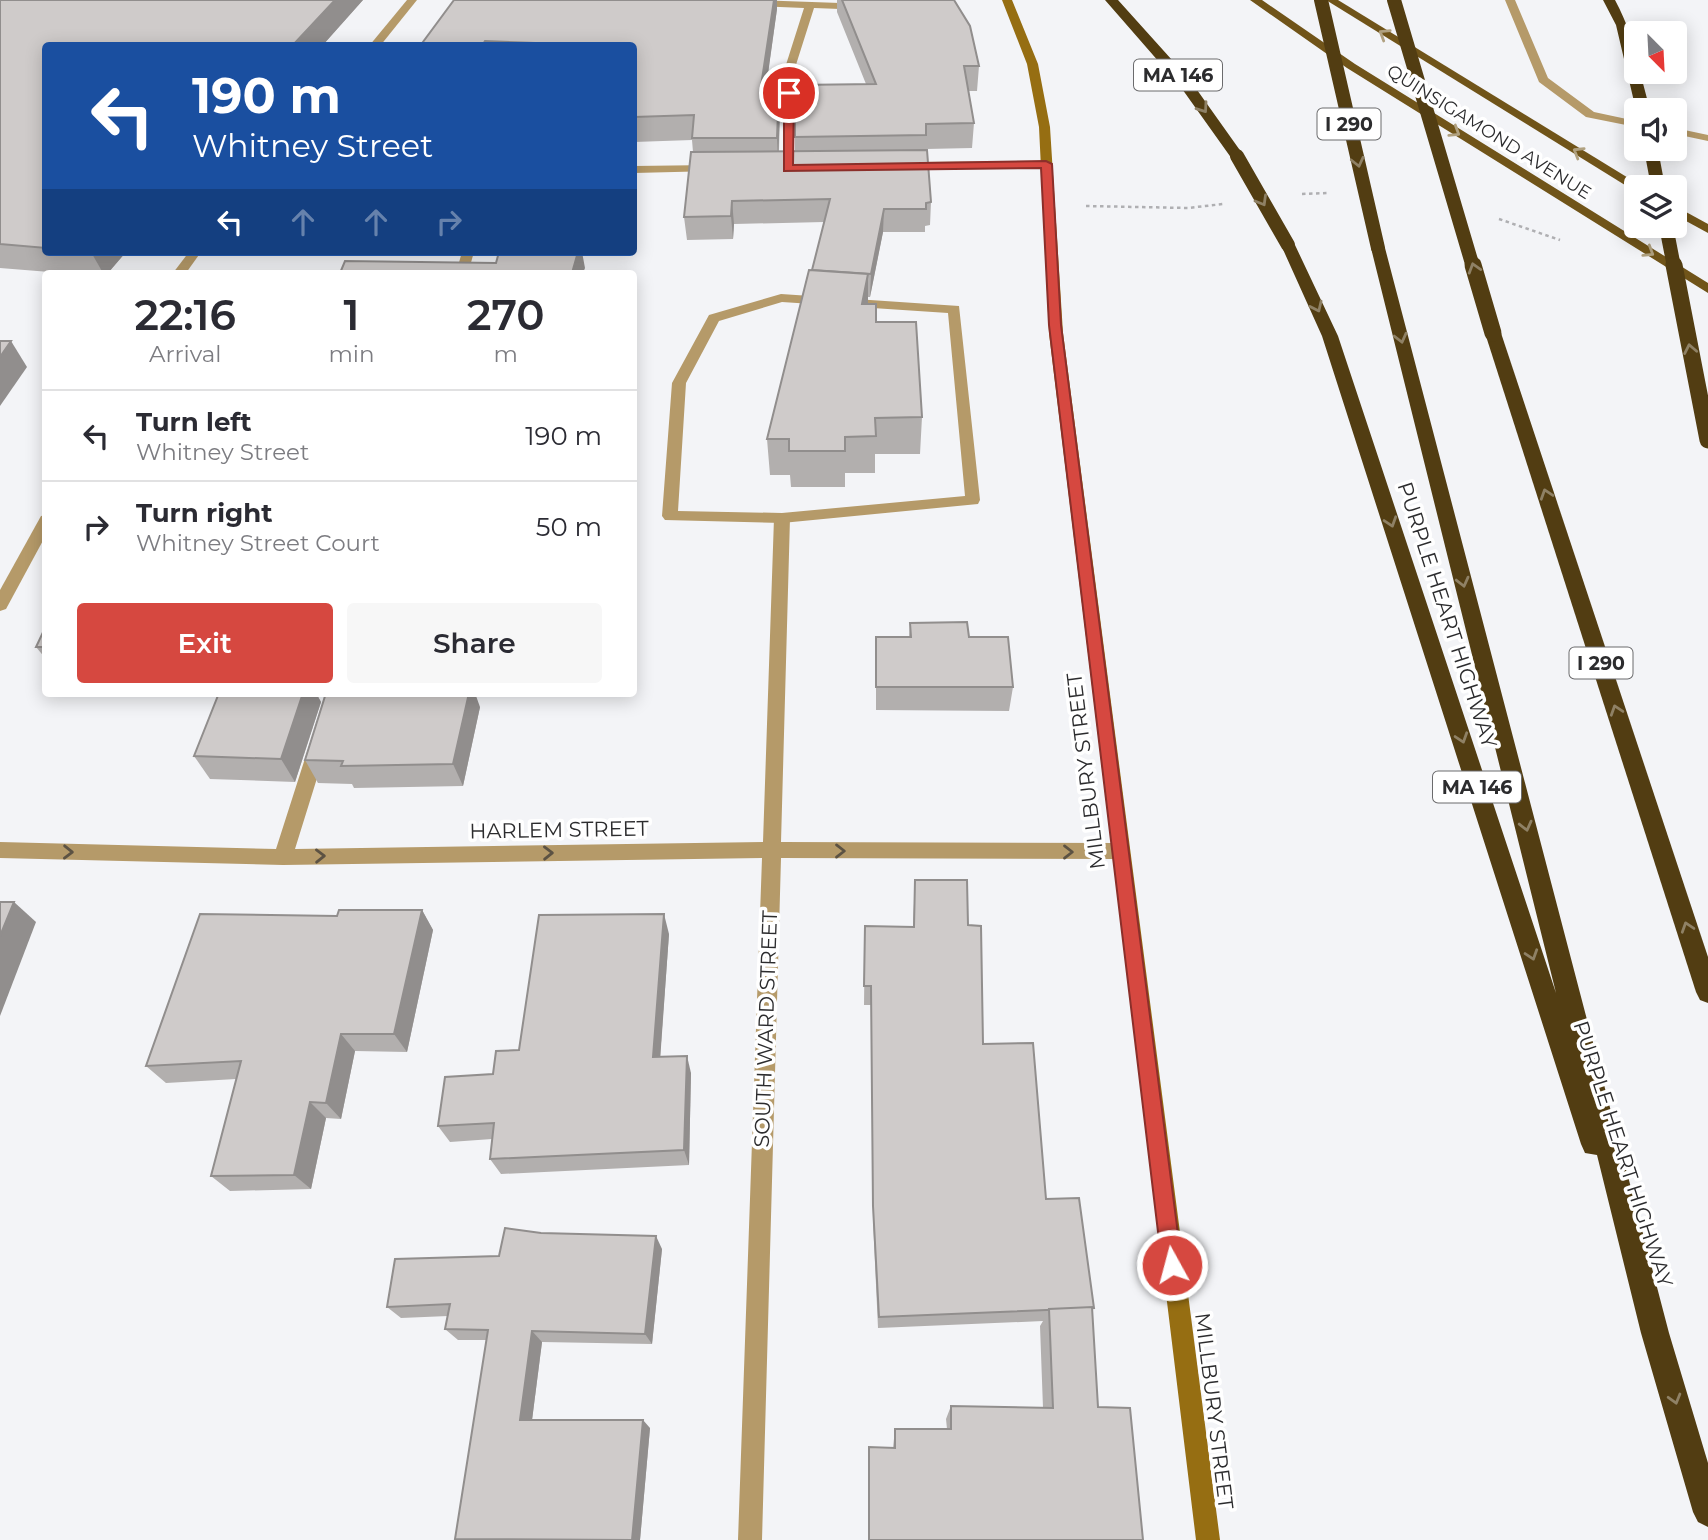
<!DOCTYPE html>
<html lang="en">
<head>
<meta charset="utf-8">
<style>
  :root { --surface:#fff; --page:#f7f7f7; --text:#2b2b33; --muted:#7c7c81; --line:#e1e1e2; --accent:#d64840 }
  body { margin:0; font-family:Montserrat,sans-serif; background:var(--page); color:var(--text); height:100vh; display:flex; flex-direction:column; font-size:26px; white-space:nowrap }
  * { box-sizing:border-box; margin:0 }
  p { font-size:23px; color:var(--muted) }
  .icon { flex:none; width:38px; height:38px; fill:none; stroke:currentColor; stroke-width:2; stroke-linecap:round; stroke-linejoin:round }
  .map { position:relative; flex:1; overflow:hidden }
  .details { position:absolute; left:42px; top:270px; width:595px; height:427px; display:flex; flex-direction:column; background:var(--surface); border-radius:7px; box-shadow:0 4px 18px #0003 }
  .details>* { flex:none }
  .banner { position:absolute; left:42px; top:42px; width:595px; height:214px; border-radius:7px; box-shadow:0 4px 18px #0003; background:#1a4fa0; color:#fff; overflow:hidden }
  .needle { width:46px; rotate:156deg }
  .buttons { position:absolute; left:1624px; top:21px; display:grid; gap:14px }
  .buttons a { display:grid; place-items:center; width:63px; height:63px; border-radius:7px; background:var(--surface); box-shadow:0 4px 18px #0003; font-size:35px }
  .pin { position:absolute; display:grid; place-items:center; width:60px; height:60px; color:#fff; margin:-30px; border:4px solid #fff; border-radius:50%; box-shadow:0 2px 7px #0007 }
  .me { position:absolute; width:77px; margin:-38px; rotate:353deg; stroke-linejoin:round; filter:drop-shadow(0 0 5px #0008) }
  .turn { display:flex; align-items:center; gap:24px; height:147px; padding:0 35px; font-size:32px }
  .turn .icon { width:91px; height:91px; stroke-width:2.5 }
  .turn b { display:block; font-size:49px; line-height:60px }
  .lanes { display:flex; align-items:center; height:66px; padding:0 35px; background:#0003; justify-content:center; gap:35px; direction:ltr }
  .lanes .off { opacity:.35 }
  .eta { display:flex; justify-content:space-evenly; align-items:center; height:119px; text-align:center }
  .eta b { font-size:42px; font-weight:600; line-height:49px }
  .primary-button { display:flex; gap:14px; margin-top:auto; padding:14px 35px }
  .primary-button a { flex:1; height:80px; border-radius:7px; background:var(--accent); color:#fff; font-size:28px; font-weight:600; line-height:80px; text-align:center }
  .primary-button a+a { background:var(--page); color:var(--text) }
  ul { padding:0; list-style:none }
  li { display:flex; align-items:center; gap:21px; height:91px; padding:0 35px; border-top:2px solid var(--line) }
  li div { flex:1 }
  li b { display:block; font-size:26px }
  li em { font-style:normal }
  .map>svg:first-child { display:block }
</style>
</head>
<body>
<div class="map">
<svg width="1708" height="1540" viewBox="0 0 1708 1540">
  <rect width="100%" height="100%" fill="#f3f4f7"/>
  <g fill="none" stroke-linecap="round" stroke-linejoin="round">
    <g stroke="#afafb2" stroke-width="2.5" stroke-dasharray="3.5 3.5" stroke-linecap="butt">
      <polyline points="1302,194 1328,193"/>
      <polyline points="1086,206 1188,208 1223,204"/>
      <polyline points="1499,219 1560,240"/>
    </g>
    <g fill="#b59a69" fill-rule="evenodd">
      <polygon points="1505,0 1515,0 1548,78 1594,112 1636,121 1636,127 1586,117 1539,82"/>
      <polygon points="1675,128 1708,135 1708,141 1675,134"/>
      <path d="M781,294l178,12 21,194 -2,4 -196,19 -117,-3 -3,-4 10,-133 37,-68zM782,302l166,11 17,183 -183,17 -104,-2 8,-128 33,-62z"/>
    </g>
    <g fill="#b59a69" fill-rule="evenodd">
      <polygon points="407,0 417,0 380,46 369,46"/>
      <polygon points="872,0 910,0 905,3 840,9 814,8 794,71 793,168 783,170 784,71 804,8 755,6 750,3 755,0 840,3"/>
      <polygon points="1046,161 1052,165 1050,167 906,170 900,166 906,162"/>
      <polygon points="711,165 715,167 715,171 634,173 634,166"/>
      <polygon points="189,252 201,252 186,273 173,273"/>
      <polygon points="462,252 474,252 468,273 456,273"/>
      <polygon points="782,513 790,518 781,842 1119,843 1125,845 1128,851 1125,857 1119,859 781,858 762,1540 738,1540 762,858 283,865 0,858 0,842 276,849 309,746 312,741 324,741 327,746 295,849 763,842 774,518"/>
      <polygon points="46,515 46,535 6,609 0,611 0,590 41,516"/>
    </g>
    <polygon fill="#966e12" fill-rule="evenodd" points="1002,0 1012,0 1038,64 1050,127 1063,333 1220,1540 1196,1540 1049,333 1039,127 1027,64"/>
    <g fill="#705419" fill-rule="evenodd">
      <polygon points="1250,0 1262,0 1355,64 1708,283 1708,293 1347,68"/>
      <polygon points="1326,0 1338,0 1643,187 1633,190"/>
      <polygon points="1675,206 1708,224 1708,233 1675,215"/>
    </g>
    <g fill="#523d12" fill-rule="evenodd">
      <polygon points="1105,0 1118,0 1190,80 1244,156 1242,159 1232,159 1180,86"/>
      <path d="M1603,0h12c12,23 21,45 21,72h4l10,38h-14l-20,-85z"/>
      <polygon points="1644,149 1658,149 1665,187 1651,187"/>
      <polygon points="1288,241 1295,245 1338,336 1556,993 1371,248 1378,244 1385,248 1669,1333 1708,1463 1708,1527 1698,1522 1693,1512 1641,1333 1597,1155 1585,1153 1581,1144 1322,336 1281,245"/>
      <polygon points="1493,328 1501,333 1708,957 1708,1003 1700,1000 1696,992 1485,333"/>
    </g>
    <g stroke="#523d12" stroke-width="14">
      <polyline points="1321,0 1378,248"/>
      <polyline points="1394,0 1473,267"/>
      <polyline points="1237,156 1288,245"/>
      <polyline points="1666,226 1674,267"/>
    </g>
    <g stroke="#523d12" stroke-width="17">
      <polyline points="1473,265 1493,333"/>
      <polyline points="1674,265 1708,440"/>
    </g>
  </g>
  <g fill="#b2afae">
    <polygon points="0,0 363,0 322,46 46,46 46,252 126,252 108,273 62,273 0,268"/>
    <polygon points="832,0 842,0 979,66 977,91 968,91 974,123 972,148 926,149 931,202 930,225 925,226 925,232 883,232 870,297 868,297 868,304 922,417 920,454 875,454 875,473 845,473 845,487 791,487 790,475 770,475 767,439 812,270 824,222 734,224 733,239 687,240 684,217 693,152 692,140 634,142 634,46 420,46 777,9 766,86 779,86 780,110 779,151 795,151 795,137 866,84 837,12 837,0"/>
    <polygon points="910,623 969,637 1013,687 1009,711 876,710 876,637 909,637"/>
    <polygon points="46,626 46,659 36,647"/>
    <polygon points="219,693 316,693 321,702 295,782 210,779 194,756"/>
    <polygon points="480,707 463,786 354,788 352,784 318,783 305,760"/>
    <polygon points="915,880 968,925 983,1044 1046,1199 1094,1308 1092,1311 1098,1407 1143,1540 868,1540 869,1447 893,1448 895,1429 947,1429 946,1419 951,1406 1043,1408 1040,1326 1043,1321 878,1328 873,1220 871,1005 864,1005 865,926 913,927"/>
    <polygon points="422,910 433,930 407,1052 355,1051 341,1119 326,1118 311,1189 230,1191 211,1176 236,1079 166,1083 146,1066 337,916"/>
    <polygon points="669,934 660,1057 691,1073 689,1165 501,1174 490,1159 492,1139 450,1142 438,1126 519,1050"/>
    <polygon points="662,1249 652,1344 542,1342 532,1420 650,1428 640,1540 459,1540 455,1539 487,1340 458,1340 445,1329 448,1316 401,1318 387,1307 499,1256"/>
  </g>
  <g fill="#918e8d">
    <polygon points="335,0 363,0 322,46 293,46"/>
    <polygon points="774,0 777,0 777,9 763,110 761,86"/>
    <polygon points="779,86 780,110 778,162 777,138"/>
    <polygon points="732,201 734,224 733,239 731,216"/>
    <polygon points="884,209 883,232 870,297 871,274"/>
    <polygon points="91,252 126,252 108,273 103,273"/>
    <polygon points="578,252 582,252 585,268 583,273 572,273"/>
    <polygon points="868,274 868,310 862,304"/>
    <polygon points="11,341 27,367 0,406 0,357"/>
    <polygon points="303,693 316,693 321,702 295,782 281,759"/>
    <polygon points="469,693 475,693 480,707 463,786 453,764"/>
    <polygon points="14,902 36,922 0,1016 0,936"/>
    <polygon points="422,910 433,930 407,1052 394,1034"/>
    <polygon points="664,914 669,934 659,1075 653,1057"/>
    <polygon points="341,1034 355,1051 341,1119 326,1103"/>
    <polygon points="687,1056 691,1073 689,1165 684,1150"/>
    <polygon points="310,1102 326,1118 311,1189 294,1175"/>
    <polygon points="656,1236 662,1249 652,1344 645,1334"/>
    <polygon points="532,1331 542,1342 531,1428 520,1420"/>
    <polygon points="643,1420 650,1428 640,1540 632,1540"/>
  </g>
  <g fill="#cfcbca" stroke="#918e8d" stroke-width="2">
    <polygon points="0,0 335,0 293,45 46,46 46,248 0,244"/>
    <polygon points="454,0 774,0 761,86 779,86 777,138 692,138 694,115 634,117 634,46 561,46 561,44 485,41 482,46 420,46"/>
    <polygon points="842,0 954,0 970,26 979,66 964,66 974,123 926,124 926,135 795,137 795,85 876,84"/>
    <polygon points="927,150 931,202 926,203 926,209 884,209 871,274 812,270 830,199 732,201 731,216 684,217 691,152"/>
    <polygon points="499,252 578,252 572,273 340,273 345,261 496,263"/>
    <polygon points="809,270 868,274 862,304 876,304 876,322 916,322 922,417 875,418 876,436 845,437 845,451 789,451 789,439 767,439"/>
    <polygon points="0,341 11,341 0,357"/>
    <polygon points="967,622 969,637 1008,637 1013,687 876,687 876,637 911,637 910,623"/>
    <polygon points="46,626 46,647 36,647"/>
    <polygon points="219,693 303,693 281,759 194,756"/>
    <polygon points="326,693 469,693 453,764 341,766 343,761 305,760"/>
    <polygon points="915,880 967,880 968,925 981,926 983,1044 1033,1043 1046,1199 1079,1198 1094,1308 879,1317 873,1206 871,986 864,986 865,926 914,927"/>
    <polygon points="0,902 14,902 0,936"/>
    <polygon points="339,910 422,910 394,1034 341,1034 326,1103 310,1102 294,1175 211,1176 241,1061 146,1066 200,914 337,916"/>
    <polygon points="664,914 653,1057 687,1056 684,1150 490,1159 494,1123 438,1126 445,1077 493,1074 496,1051 519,1050 539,915"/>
    <polygon points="505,1228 541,1233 656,1236 645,1334 532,1331 520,1420 643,1420 632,1540 455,1539 488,1330 445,1329 450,1304 387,1307 395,1259 499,1256"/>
    <polygon points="1092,1307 1098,1407 1130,1408 1143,1540 869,1540 869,1447 895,1448 895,1429 951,1429 951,1406 1053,1408 1049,1309"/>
  </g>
  <defs><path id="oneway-chevron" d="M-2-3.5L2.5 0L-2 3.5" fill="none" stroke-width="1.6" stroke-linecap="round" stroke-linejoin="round" transform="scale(1.75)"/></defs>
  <g stroke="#b0a180">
    <use href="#oneway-chevron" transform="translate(1384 34) rotate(-148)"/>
    <use href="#oneway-chevron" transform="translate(1455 132) rotate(32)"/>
    <use href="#oneway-chevron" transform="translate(1578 152) rotate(-149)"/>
    <use href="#oneway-chevron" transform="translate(1649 252) rotate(32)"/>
  </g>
  <g stroke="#8f8165">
    <use href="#oneway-chevron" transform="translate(1203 108) rotate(55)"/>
    <use href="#oneway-chevron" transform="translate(1358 162) rotate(77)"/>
    <use href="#oneway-chevron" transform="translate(1262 201) rotate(60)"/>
    <use href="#oneway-chevron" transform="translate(1474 268) rotate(-107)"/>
    <use href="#oneway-chevron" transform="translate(1317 307) rotate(65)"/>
    <use href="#oneway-chevron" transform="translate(1401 338) rotate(76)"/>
    <use href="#oneway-chevron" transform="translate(1690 349) rotate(-101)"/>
    <use href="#oneway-chevron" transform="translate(1546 494) rotate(-108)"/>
    <use href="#oneway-chevron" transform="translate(1391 522) rotate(72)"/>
    <use href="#oneway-chevron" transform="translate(1463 582) rotate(76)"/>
    <use href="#oneway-chevron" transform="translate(1616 710) rotate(-108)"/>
    <use href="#oneway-chevron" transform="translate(1462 738) rotate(72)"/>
    <use href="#oneway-chevron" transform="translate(1526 826) rotate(76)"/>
    <use href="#oneway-chevron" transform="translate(1687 927) rotate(-108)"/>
    <use href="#oneway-chevron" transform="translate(1532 955) rotate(72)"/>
    <use href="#oneway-chevron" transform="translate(1675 1399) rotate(74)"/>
  </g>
  <g stroke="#5c5243">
    <use href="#oneway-chevron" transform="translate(840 851)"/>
    <use href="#oneway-chevron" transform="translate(68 852) rotate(1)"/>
    <use href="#oneway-chevron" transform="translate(1068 852)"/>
    <use href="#oneway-chevron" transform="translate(548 853) rotate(-1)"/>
    <use href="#oneway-chevron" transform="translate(320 856) rotate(-1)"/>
  </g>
  <polygon fill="#d64840" stroke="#8b2f2a" stroke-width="2" points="789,90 794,93 793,165 1046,161 1052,164 1061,325 1182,1265 1179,1272 1172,1275 1165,1272 1162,1265 1049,325 1041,168 784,171 784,93"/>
  <g text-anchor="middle" stroke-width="7" stroke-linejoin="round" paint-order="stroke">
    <g font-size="18" fill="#2c2c2e" stroke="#fff">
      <text transform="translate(1489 132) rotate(32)" y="6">QUINSIGAMOND AVENUE</text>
    </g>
    <g fill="#fff" stroke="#6b6b6d" stroke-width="2">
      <rect x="1134" y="59.5" width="88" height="31" rx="5"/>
      <rect x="1317.5" y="108.5" width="63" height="31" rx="5"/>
      <rect x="1569.5" y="647.5" width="63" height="31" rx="5"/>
      <rect x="1433" y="771.5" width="88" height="31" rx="5"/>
    </g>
    <g font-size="19" font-weight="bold" fill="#2c2c2e">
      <text x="1178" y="82">MA 146</text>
      <text x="1349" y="131">I 290</text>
      <text x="1601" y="670">I 290</text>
      <text x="1477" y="794">MA 146</text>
    </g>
    <g font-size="21" fill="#2c2c2e" stroke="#fff">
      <text transform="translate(1447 615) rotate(72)" y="7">PURPLE HEART HIGHWAY</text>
      <text transform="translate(1086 771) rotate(-97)" y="7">MILLBURY STREET</text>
      <text transform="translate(559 830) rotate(-1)" y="7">HARLEM STREET</text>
      <text transform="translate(766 1029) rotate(-88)" y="7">SOUTH WARD STREET</text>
      <text transform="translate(1623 1154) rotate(72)" y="7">PURPLE HEART HIGHWAY</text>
      <text transform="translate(1214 1411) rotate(83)" y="7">MILLBURY STREET</text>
    </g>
  </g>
</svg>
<div class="buttons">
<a><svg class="needle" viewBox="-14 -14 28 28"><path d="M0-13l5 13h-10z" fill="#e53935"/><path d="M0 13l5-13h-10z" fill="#7c7c81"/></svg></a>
<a><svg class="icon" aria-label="sound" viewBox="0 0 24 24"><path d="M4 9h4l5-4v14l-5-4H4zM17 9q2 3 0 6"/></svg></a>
<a><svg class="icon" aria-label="layers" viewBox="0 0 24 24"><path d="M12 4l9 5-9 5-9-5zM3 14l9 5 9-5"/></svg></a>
</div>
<div class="pin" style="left:789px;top:93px;background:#d93025"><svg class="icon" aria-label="arrive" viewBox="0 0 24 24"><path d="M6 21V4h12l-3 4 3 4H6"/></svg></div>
<svg class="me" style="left:1172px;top:1265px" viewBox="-20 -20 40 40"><circle r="17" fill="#d64840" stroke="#fff" stroke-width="3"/><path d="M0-11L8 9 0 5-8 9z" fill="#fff"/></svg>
<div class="banner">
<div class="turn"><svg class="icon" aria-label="left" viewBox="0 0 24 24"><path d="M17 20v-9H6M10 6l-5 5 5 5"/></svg><div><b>190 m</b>Whitney Street</div></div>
<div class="lanes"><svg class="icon" aria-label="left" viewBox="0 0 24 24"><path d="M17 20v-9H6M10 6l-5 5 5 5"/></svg><svg class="icon off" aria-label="ahead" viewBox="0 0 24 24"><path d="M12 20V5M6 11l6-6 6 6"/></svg><svg class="icon off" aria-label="ahead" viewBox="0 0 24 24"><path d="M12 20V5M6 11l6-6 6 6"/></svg><svg class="icon off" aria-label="right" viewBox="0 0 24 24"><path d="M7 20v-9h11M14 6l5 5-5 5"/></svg></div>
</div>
<section class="details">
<div class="eta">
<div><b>22:16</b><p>Arrival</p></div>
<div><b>1</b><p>min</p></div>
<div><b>270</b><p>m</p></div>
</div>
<ul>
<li><svg class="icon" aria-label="left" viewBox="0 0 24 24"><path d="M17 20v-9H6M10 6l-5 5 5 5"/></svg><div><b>Turn left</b><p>Whitney Street</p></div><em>190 m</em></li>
<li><svg class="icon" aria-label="right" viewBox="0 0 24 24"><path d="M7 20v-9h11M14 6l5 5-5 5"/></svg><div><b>Turn right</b><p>Whitney Street Court</p></div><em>50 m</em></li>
</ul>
<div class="primary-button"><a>Exit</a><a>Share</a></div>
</section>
</div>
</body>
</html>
